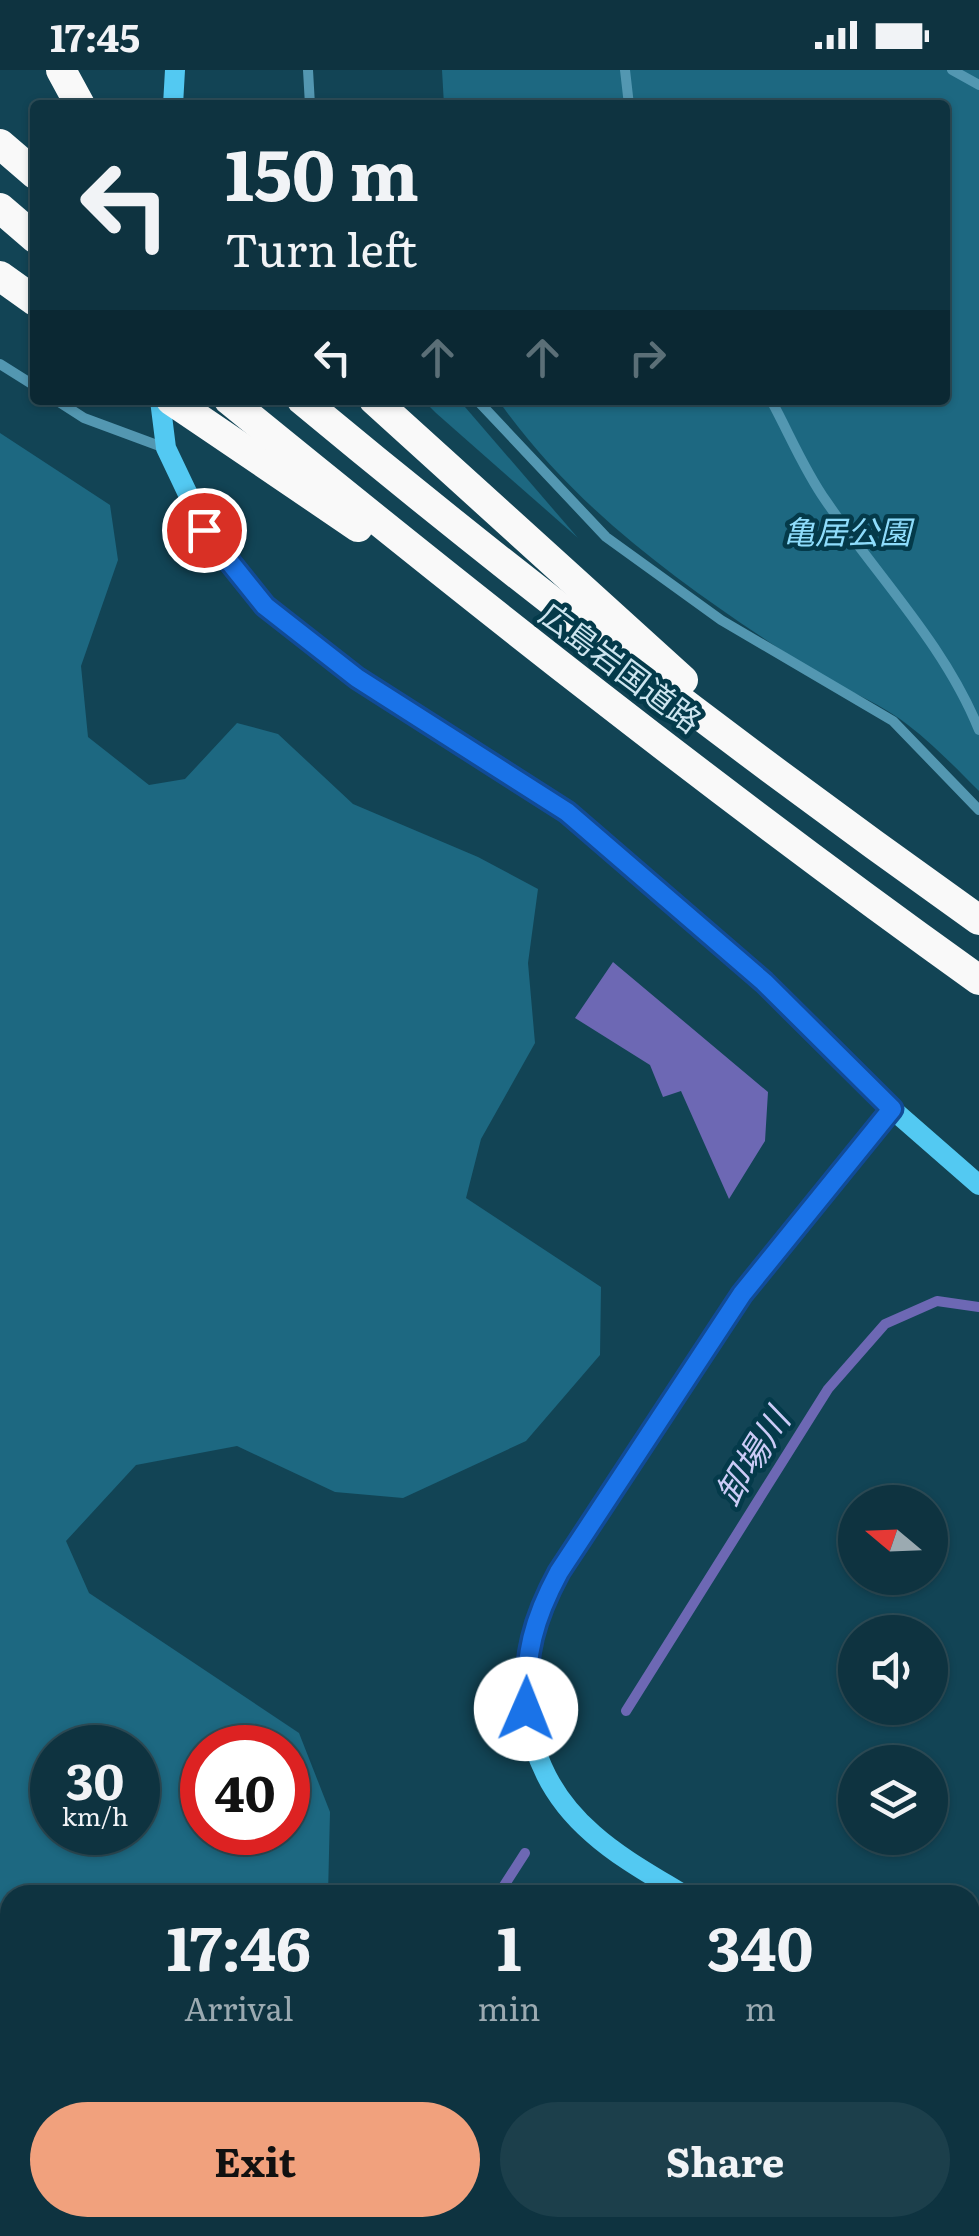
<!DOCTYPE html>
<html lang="en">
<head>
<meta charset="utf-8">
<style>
  :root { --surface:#0e3340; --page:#1c3f4b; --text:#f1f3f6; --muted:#9baab1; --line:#2e4e59; --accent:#f1a17d }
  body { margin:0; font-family:Literata,"Noto Sans JP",serif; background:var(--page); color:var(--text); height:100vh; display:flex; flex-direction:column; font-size:38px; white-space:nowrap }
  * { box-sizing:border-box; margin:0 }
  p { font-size:32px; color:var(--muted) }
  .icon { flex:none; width:55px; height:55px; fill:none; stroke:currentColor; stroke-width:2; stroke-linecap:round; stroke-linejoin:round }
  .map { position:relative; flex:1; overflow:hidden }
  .details { position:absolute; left:0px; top:1815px; width:980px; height:352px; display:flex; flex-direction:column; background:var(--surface); border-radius:30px 30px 0 0; box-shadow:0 2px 8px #0004,0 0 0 2px var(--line) }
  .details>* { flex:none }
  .hud { position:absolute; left:30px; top:30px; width:920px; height:305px; border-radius:10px; box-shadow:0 2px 8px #0004,0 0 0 2px var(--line); background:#0e3340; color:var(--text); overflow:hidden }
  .needle { width:65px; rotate:289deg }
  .buttons { position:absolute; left:838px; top:1415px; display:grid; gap:20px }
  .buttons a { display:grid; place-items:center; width:110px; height:110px; border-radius:50%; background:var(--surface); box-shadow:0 2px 8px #0004,0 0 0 2px var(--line); font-size:50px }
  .speed { position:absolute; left:30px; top:1655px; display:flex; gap:20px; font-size:50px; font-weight:700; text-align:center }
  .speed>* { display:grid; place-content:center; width:130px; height:130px; border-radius:50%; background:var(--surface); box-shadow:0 2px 8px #0004,0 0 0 2px var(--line); line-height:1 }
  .speed small { font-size:25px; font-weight:400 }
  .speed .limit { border:15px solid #d22; background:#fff; color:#111 }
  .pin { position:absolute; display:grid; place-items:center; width:85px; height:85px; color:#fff; margin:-42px; border:5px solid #fff; border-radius:50%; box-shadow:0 2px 10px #0007 }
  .me { position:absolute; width:110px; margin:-55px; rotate:1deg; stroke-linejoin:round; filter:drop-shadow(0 0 8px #0008) }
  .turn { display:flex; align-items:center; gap:35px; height:210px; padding:0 30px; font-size:45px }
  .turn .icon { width:130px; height:130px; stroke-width:2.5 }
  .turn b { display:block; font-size:70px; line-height:85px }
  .lanes { display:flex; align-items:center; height:95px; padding:0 30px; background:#0003; justify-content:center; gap:50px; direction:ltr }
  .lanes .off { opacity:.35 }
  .eta { display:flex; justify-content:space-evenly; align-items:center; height:170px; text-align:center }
  .eta b { font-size:60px; font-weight:700; line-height:70px }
  .action { display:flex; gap:20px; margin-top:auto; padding:20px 30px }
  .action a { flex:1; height:115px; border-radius:60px; background:var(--accent); color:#111; font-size:40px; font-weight:700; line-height:115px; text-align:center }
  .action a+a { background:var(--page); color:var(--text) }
  .status { display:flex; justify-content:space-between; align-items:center; height:70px; padding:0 50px; background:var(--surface); direction:ltr }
  .status svg { height:28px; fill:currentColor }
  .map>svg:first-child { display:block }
</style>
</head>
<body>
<div class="status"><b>17:45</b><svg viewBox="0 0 49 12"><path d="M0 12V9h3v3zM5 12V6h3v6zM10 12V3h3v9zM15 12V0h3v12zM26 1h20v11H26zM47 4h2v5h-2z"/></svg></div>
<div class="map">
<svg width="979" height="2166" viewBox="0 0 979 2166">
  <rect width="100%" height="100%" fill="#124455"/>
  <g fill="#1d6881" fill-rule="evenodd">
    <path d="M442,0h537v721c-24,-24 -51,-52 -79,-72 -29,-20 -63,-33 -93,-52 -116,-76 -228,-152 -309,-267h447v-295h-501z"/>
    <polygon points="423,330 459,330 578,468 436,343"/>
    <path d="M0,363l110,72 8,55 -37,106 7,71 61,48 36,-6 52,-56 41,11 75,70 125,53 60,32 -10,74 7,80 -54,96 -15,59 135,89 -1,68 -74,86 -123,57 -68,-6 -98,-46 -101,19 -70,76 23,52 210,140 31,79 -2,83h-318v333h111l8,8h-129zM52,1678h86v84h-86zM202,1678h86v84h-86z"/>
    <polygon points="354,2158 478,2158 504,2166 339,2166"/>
  </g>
  <polygon fill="#6d68b4" points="613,892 768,1022 765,1071 729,1129 681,1021 663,1027 650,995 575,948"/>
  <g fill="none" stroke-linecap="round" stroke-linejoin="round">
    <g stroke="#6d68b4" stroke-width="10">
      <polyline points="626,1641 828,1319 885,1254 937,1231 979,1237"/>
      <polyline points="498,1825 525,1783"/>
      <polyline points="0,2162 18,2158"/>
    </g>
    <g stroke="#5397b1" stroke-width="10">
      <polyline points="308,0 310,35"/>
      <polyline points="625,0 629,35"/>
      <polyline points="952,0 979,15"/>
      <polyline points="0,294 35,316"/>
      <polyline points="56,330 84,348 165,378"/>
      <polyline points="477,330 606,467 721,550 893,651 979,740"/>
      <path d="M771,330c18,33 33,70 55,101 51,75 119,144 153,229"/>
    </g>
    <g stroke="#53c9f2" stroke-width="20">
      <polyline points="173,35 175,0"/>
      <polyline points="160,330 166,378 205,460 265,536 357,608 567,742 763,913 892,1039 979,1115"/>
      <path d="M684,1825c-31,-19 -64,-37 -91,-61 -81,-70 -82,-174 -34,-262l183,-279 150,-184"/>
      <polyline points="970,2005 979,2011"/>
    </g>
    <g stroke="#f9f9f9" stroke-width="30">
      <polyline points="61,0 80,35"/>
      <polyline points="0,74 35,104"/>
      <polyline points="0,138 35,168"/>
      <polyline points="0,206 35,231"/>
      <polyline points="171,330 358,457"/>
      <path d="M229,330c245,200 493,396 750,580"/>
      <path d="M302,330c219,182 445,355 677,520"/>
      <polyline points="374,330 683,610"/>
    </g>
  </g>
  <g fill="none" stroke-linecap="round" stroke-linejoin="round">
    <defs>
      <path id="route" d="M204,460l61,76 92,72 210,134 197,170 128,127 -150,185 -183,278c-26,48 -34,82 -33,137"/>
    </defs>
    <use href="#route" stroke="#114b97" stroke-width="25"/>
    <use href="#route" stroke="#1a73e8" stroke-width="18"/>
  </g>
  <g text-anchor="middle" stroke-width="9" stroke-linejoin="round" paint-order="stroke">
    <g font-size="32" font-style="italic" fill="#8edcfb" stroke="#043a4a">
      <text x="847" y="474">亀居公園</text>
    </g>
    <g font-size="32" fill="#cde5ef" stroke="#043a4a">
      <text transform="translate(620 598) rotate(37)" y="11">広島岩国道路</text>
    </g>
    <g font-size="35" font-style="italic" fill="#cbcbf6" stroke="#043a4a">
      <text transform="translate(753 1387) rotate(-58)" y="12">卸場川</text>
    </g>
  </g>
</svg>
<div class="buttons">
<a><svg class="needle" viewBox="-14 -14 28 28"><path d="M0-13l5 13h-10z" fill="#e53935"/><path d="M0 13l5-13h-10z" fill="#9baab1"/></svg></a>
<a><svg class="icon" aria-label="sound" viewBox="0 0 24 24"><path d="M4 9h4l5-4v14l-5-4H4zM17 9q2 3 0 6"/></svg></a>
<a><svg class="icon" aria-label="layers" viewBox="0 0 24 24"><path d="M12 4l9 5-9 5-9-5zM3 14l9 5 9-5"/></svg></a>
</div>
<div class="speed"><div>30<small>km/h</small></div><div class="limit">40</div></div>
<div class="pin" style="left:204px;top:460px;background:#d93025"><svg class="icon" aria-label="arrive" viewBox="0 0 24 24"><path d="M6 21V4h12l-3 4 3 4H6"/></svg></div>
<svg class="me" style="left:526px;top:1639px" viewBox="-20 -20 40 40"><circle r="19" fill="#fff"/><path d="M0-13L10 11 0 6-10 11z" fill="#1a73e8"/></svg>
<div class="hud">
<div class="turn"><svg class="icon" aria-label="left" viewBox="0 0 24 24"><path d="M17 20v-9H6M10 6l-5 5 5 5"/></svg><div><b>150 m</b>Turn left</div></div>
<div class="lanes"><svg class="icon" aria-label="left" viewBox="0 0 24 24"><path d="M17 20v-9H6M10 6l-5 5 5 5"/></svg><svg class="icon off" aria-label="ahead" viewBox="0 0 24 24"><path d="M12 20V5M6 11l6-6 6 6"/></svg><svg class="icon off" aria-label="ahead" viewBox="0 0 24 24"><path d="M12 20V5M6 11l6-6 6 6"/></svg><svg class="icon off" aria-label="right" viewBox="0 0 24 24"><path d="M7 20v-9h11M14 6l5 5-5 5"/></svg></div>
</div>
<section class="details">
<div class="eta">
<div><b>17:46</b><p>Arrival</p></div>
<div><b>1</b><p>min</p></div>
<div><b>340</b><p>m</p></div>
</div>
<div class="action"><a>Exit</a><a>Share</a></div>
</section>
</div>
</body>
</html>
